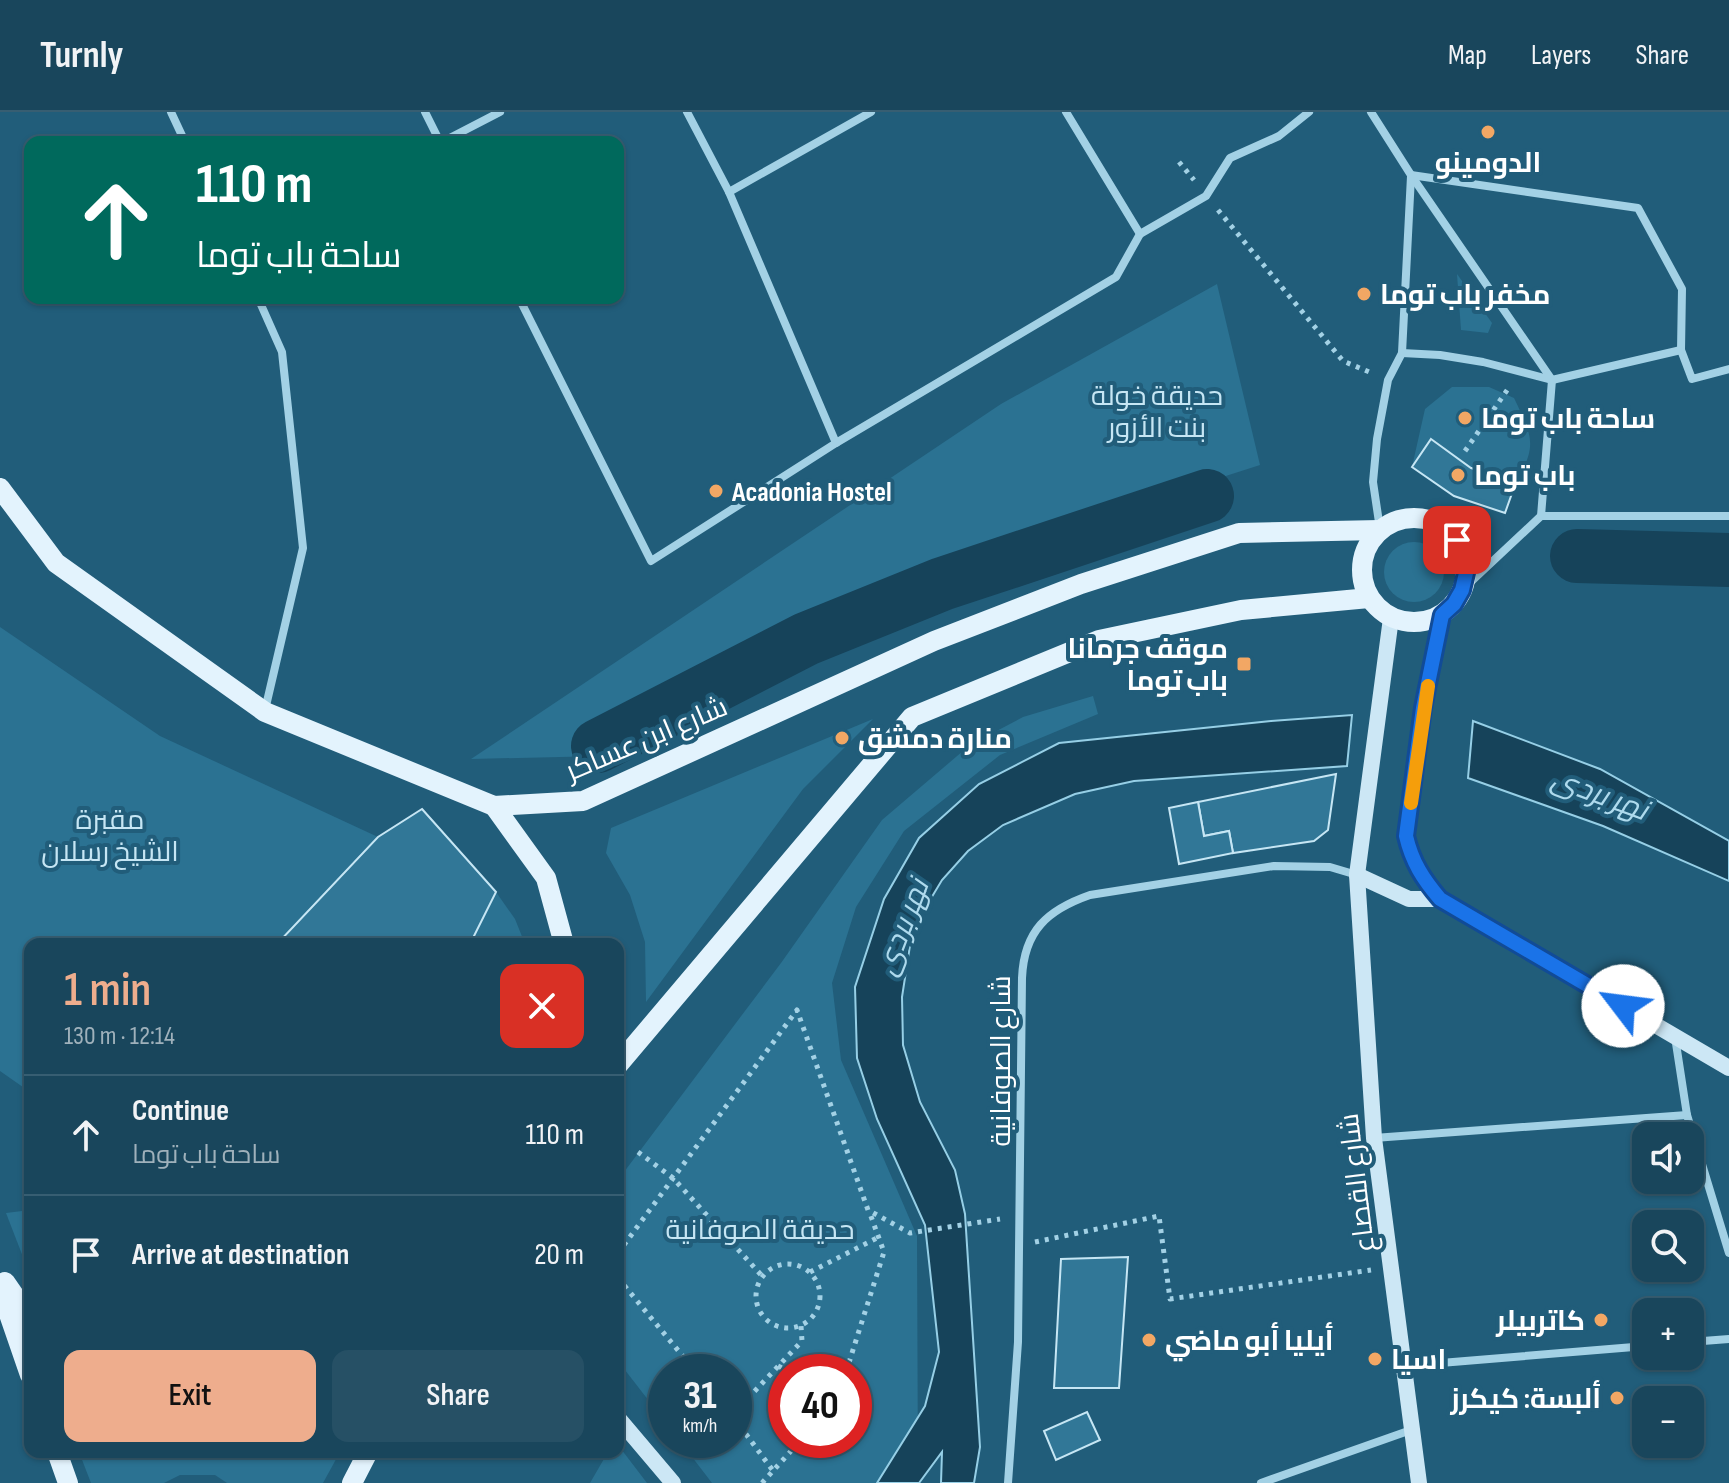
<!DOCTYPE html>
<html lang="en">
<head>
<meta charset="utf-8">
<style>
  :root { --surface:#19465c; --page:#265065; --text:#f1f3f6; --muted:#9fb1bb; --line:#375e72; --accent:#eead8d }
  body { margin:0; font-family:"Sofia Sans Condensed",Cairo,sans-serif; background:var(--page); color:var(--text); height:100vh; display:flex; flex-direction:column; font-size:30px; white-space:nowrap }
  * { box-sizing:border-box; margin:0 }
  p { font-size:26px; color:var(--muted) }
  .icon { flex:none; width:44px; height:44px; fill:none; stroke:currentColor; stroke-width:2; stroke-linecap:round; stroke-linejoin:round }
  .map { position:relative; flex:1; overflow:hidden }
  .sheet { position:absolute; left:24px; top:826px; width:600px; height:520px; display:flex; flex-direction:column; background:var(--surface); border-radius:16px; box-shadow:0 2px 6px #0004,0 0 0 2px var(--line) }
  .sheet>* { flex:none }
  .guide { position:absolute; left:24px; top:24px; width:600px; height:168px; border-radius:16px; box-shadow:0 2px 6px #0004,0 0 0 2px var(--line); background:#00695c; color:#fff; overflow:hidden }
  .buttons { position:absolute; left:1632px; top:1010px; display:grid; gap:16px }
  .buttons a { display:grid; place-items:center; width:72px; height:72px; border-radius:16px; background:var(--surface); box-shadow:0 2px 6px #0004,0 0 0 2px var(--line); font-size:40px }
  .speed { position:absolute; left:648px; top:1242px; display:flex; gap:16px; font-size:40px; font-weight:700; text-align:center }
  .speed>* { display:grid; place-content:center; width:104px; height:104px; border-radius:50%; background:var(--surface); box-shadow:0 2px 6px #0004,0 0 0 2px var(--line); line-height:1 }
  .speed small { font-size:20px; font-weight:400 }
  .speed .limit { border:12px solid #d22; background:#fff; color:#111 }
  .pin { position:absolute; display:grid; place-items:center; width:68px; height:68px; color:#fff; margin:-34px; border-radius:16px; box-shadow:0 4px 12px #0006 }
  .me { position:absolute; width:88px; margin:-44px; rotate:300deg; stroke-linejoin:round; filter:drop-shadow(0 0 6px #0008) }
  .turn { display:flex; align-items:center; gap:28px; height:168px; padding:0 40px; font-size:36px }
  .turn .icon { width:104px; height:104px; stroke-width:2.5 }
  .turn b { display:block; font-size:56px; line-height:68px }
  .round { display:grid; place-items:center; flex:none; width:84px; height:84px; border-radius:16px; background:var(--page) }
  .overview { display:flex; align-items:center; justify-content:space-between; height:136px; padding:0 40px }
  h1 { font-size:48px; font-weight:600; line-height:60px; color:var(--accent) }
  .cta { display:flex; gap:16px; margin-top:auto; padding:16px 40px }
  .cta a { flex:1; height:92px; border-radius:16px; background:var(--accent); color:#111; font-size:32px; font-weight:600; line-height:92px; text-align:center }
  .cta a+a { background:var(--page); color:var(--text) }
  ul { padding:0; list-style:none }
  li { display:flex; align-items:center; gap:24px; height:120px; padding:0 40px; border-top:2px solid var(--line) }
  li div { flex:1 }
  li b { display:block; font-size:30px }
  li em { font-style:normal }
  header { display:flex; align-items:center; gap:48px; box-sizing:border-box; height:112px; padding:0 40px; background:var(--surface); border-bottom:2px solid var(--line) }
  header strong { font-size:38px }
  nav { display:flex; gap:44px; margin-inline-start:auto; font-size:28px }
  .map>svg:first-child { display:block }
</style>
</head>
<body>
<header>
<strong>Turnly</strong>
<nav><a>Map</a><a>Layers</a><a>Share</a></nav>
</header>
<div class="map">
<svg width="1729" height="1371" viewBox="0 0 1729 1371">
  <rect width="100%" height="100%" fill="#215d7a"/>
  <g fill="#2b7292" fill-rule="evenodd">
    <polygon points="1457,162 1492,211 1488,221 1461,218"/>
    <polygon points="1217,172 1260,353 961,449 825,504 602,644 471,647 1001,292"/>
    <path d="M1452,275h37l25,11c18,38 24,47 2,84l-45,-14 -39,-28 -20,27 13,-58z"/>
    <circle cx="1414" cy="460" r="30"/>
    <polygon points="0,515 160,624 378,725 277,832 30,832 30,980 0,959"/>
    <path d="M1093,584l5,18 -98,41 -96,76 -48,76 -24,76 9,77 76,176 1,247h-206l-33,-43h55v-68h-68v51l-48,-62v-181l163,-217 101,-143 88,-75 53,-28zM786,1260h68v68h-68z"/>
    <polygon points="873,607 803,677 646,890 645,830 630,783 606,741 611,716"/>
    <polygon points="496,780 515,807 525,832 470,832"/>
    <polygon points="30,1098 30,1163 6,1101"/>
    <polygon points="618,1333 647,1371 590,1371 608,1340 618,1340"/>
    <polygon points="79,1340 340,1340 323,1371 227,1371 215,1363 180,1363 164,1371 91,1371"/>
  </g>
  <g fill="#16435a" stroke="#96cfe6" stroke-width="2">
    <polygon points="1352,603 1347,654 1134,669 1075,682 1003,713 968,739 942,768 924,798 911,827 902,885 903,933 920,990 955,1058 965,1102 980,1335 974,1371 941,1371 942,1340 919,1371 877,1371 925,1294 939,1240 925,1113 877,1007 857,946 855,875 884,787 919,726 979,672 1059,631 1271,609"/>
    <polygon points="1473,609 1600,657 1729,729 1729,769 1603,714 1468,666"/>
  </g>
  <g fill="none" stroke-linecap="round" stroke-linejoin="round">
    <g stroke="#16435a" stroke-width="54">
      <polyline points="1577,444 1729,448"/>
      <polyline points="598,634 806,527 942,472 1207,384"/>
    </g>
  </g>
  <g fill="#317797" stroke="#c6e6f4" stroke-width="2">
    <polygon points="1431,327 1471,356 1516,370 1505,401 1454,384 1412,355"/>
    <polygon points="1336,662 1328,718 1314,729 1233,741 1229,719 1204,724 1198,690"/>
    <polygon points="1198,690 1204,724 1229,719 1233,741 1179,752 1169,696"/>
    <polygon points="422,697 496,780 470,832 277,832 378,725"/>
    <polygon points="1128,1145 1119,1276 1054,1276 1061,1147"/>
    <polygon points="1087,1300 1100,1328 1056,1348 1044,1319"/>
  </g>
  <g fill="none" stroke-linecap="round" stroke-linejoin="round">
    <g stroke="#a3d1e5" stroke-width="5" stroke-dasharray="4 6" stroke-linecap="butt">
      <polyline points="1179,50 1194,68"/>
      <polyline points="1218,98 1343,249 1374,262"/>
      <polyline points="1465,339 1510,274"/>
      <polyline points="638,1040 673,1066 763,1165"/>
      <polyline points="1035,1130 1159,1104 1170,1187 1371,1158"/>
      <polyline points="618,1141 797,898 868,1098 910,1121 1000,1107"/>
      <circle cx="788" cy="1184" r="32"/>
      <polyline points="810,1160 879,1125"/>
      <polyline points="618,1166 696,1260"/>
      <polyline points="778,1254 791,1260"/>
      <polyline points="846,1260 884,1140 869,1099"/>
      <polyline points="734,1301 802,1229 801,1214"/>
      <polyline points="734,1306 774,1360"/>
      <polyline points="762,1371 801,1328"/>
    </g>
    <g stroke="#a3d1e5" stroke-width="8">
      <polyline points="171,0 185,30"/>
      <polyline points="425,0 440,30"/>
      <polyline points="687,0 729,80 836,331"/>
      <polyline points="1066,0 1140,122"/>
      <polyline points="1371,0 1411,63 1552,268 1541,404 1462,478"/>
      <polyline points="442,30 500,0"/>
      <polyline points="729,80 871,0"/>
      <polyline points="258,186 282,240 303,436 265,598"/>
      <polyline points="519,186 651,449 836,331 1116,165 1140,122 1206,84 1230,46 1279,24 1309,0"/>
      <polyline points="1681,238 1692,267 1729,257"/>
      <polyline points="1402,241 1440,243 1483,250 1552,268 1681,238 1682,177 1638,96 1411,63"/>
      <polyline points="1541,404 1729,404"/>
      <polyline points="1380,417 1373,370 1377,327 1388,268 1402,241 1411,64"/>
      <polyline points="1675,925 1687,1003 1729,1141"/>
      <polyline points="1374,1026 1687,1003"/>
      <polyline points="1690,1230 1729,1227"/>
      <polyline points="1404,1254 1646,1234"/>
      <path d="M1008,1371l10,-141 4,-364c2,-47 25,-68 68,-83l184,-29 56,1 27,8"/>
      <polyline points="1261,1371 1411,1318"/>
    </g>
    <g stroke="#cce7f5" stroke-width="16">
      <path d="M1442,503l-19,93 -17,128c6,26 17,43 34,63l289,169"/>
      <polyline points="1391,506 1357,763 1374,1026 1419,1371"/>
      <polyline points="1357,763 1409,787 1440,787"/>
      <polyline points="618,1306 673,1371"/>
    </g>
    <g stroke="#e3f3fd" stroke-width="20">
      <polyline points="0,376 56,451 265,600 494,694 583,689 934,529 1081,472 1239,421 1380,418"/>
      <circle cx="1414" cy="458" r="52"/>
      <polyline points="494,694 546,766 564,832"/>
      <polyline points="618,953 912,605 1099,528 1241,498 1369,486"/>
      <polyline points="5,1170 30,1206"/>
      <polyline points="0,1176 30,1263"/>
      <polyline points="57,1340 68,1371"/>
      <polyline points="352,1371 368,1340"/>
    </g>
  </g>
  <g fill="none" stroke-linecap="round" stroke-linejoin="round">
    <defs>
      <path id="route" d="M1457,428l7,16 2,17 -4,17 -8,14 -12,11 -19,93 -17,128c6,26 17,43 34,63l183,107"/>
    </defs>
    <use href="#route" stroke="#114b97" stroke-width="20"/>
    <use href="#route" stroke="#1a73e8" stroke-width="14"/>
    <polyline stroke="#f59e0b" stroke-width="14" points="1411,691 1428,574"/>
  </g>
  <g fill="#f2a764" stroke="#215d7a" stroke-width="3">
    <circle cx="1488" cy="20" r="8"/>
    <circle cx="1364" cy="182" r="8"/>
    <circle cx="1465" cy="306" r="8"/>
    <circle cx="1458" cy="363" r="8"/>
    <circle cx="716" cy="379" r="8"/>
    <rect x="1236" y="544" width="16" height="16" rx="4"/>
    <circle cx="842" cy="626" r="8"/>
    <circle cx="1601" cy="1208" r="8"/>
    <circle cx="1149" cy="1228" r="8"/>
    <circle cx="1375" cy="1247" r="8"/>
    <circle cx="1617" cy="1286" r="8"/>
  </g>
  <g text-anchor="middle" stroke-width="8" stroke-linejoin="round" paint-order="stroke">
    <g font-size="28" font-weight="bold" fill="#fff" stroke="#215d7a" text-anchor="start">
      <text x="1488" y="60" text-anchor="middle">الدومينو</text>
      <text x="1380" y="192">مخفر باب توما</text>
      <text x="1481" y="316">ساحة باب توما</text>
      <text x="1474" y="373">باب توما</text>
      <text x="732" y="389">Acadonia Hostel</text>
      <text x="1228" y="546" text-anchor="end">موقف جرمانا<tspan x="1228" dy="32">باب توما</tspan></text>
      <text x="858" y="636">منارة دمشق</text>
      <text x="1585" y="1218" text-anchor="end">كاتربيلر</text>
      <text x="1165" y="1238">أيليا أبو ماضي</text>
      <text x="1391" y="1257">اسيا</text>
      <text x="1601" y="1296" text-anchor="end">ألبسة: كيكرز</text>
    </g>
    <g font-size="28" fill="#c6e6f4" stroke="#215d7a">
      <text x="1157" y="293">حديقة خولة<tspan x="1157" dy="32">بنت الأزور</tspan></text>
      <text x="110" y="717">مقبرة<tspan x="110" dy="32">الشيخ رسلان</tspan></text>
      <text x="760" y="1127">حديقة الصوفانية</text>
    </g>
    <g font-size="28" fill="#fff" stroke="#215d7a">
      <text transform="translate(646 626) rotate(-23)" y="10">شارع ابن عساكر</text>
      <text transform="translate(1000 949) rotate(-90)" y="10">شارع الصوفانية</text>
      <text transform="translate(1356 1071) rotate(-97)" y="10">شارع القصاع</text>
    </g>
    <g font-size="30" font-style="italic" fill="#aedaed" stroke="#215d7a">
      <text transform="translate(1600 682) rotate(20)" y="10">نهر بردى</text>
      <text transform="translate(902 815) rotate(-69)" y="10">نهر بردى</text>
    </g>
  </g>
</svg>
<div class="buttons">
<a><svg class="icon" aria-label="sound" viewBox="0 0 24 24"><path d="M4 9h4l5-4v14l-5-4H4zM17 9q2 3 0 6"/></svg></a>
<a><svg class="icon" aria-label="search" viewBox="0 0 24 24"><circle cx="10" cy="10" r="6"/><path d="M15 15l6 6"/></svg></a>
<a>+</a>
<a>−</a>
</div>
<div class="speed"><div>31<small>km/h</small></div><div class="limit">40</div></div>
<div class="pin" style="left:1457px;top:428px;background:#d93025"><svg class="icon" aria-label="arrive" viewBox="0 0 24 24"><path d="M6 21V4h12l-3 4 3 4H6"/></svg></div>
<svg class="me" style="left:1623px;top:894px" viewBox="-20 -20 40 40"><circle r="19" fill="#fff"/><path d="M0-13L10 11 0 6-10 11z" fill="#1a73e8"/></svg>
<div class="guide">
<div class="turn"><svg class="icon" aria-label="ahead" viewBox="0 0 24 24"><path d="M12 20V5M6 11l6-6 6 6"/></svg><div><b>110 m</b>ساحة باب توما</div></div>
</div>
<section class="sheet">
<div class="overview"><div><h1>1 min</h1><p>130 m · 12:14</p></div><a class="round" style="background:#d93025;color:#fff"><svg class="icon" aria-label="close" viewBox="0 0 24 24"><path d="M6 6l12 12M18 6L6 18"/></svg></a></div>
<ul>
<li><svg class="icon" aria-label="ahead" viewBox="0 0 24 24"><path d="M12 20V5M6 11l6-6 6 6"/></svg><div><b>Continue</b><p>ساحة باب توما</p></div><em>110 m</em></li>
<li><svg class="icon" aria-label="arrive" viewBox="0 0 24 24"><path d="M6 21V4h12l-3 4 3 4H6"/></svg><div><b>Arrive at destination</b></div><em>20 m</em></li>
</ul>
<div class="cta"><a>Exit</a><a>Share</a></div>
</section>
</div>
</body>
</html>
